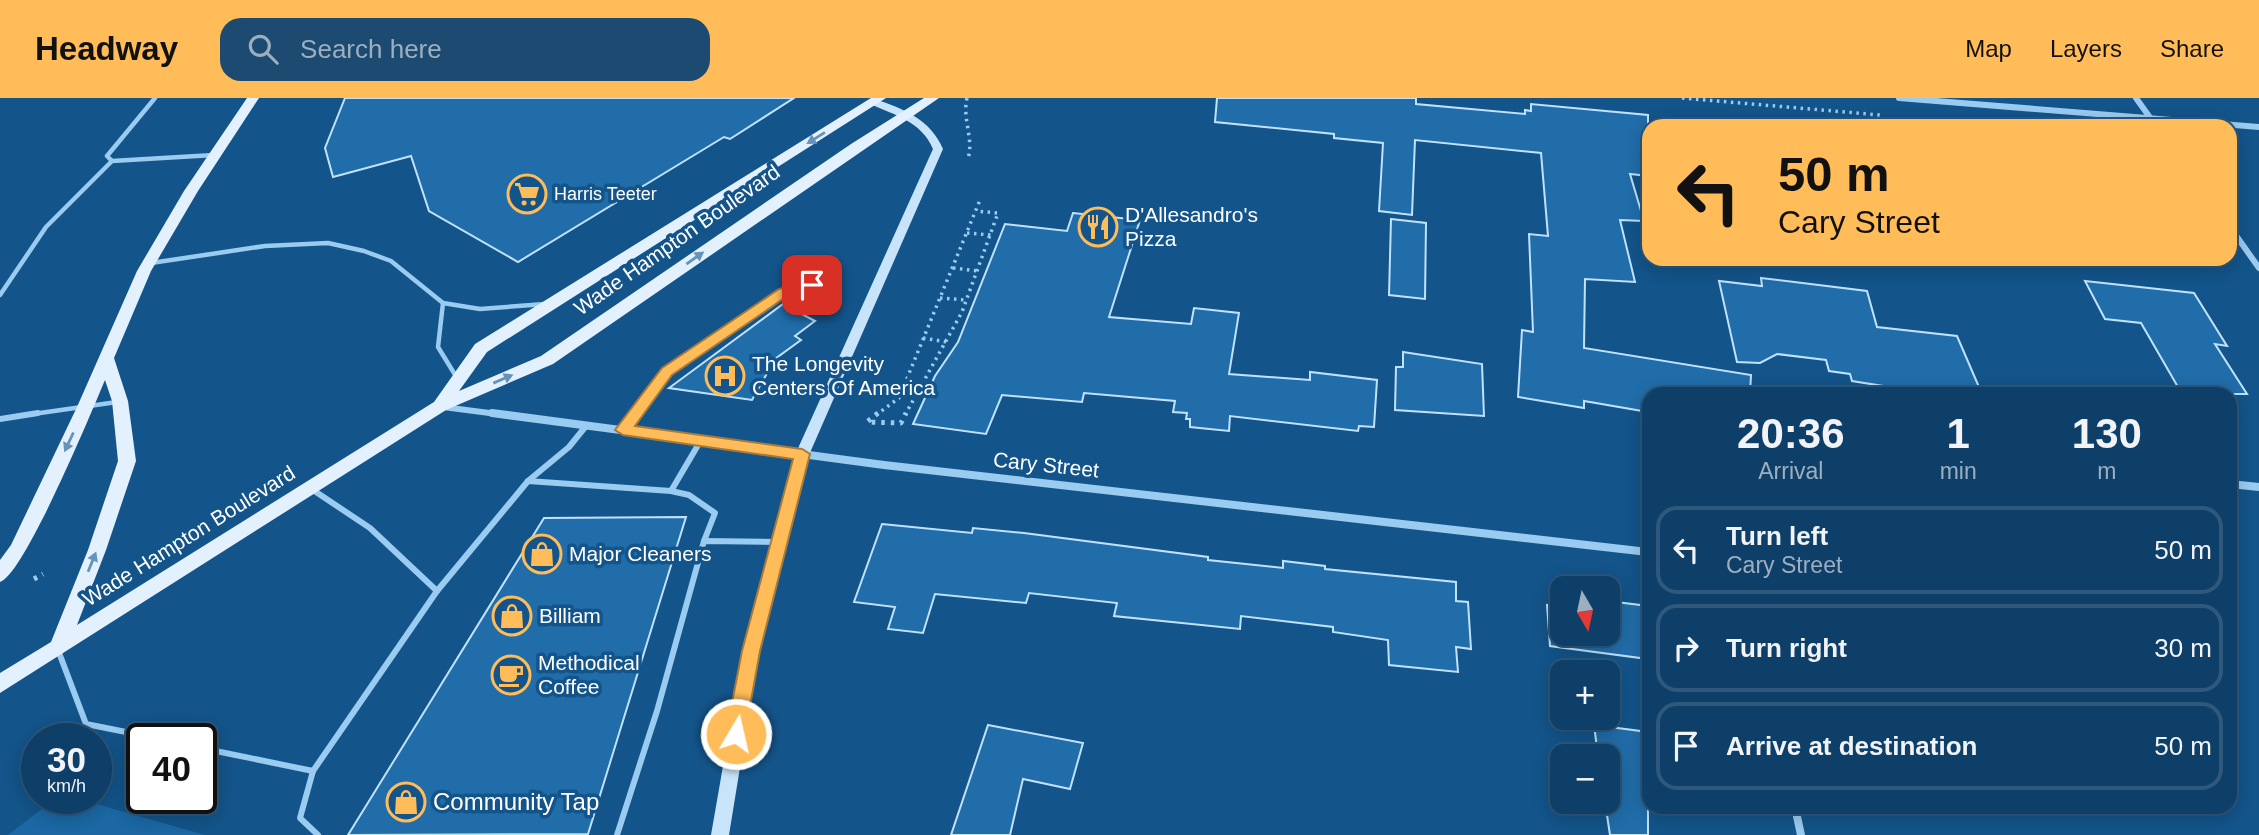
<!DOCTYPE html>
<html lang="en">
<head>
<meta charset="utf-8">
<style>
  :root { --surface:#0e3f68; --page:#1c4a71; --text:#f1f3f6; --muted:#9bafc0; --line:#2e587c; --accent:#ffbc59 }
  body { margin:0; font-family:Helvetica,sans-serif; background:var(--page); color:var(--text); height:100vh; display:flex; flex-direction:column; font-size:26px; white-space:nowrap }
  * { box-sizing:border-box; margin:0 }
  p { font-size:23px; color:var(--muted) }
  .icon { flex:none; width:38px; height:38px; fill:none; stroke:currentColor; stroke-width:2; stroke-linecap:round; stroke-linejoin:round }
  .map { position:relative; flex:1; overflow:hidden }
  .side { position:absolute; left:1642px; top:289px; width:595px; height:427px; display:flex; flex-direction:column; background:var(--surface); border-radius:21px; box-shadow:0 4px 18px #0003,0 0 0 2px var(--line) }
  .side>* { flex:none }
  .banner { position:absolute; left:1642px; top:21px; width:595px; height:147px; border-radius:21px; box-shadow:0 4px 18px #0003,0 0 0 2px var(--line); background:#ffbc59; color:#111; overflow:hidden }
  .needle { width:46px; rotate:171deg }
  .tools { position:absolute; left:1550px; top:478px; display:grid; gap:14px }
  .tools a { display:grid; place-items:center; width:70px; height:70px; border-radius:14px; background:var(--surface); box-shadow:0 4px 18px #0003,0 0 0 2px var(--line); font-size:35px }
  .speed { position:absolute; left:21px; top:625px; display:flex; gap:14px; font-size:35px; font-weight:700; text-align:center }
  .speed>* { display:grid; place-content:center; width:91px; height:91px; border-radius:50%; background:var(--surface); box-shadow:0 4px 18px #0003,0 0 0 2px var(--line); line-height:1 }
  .speed small { font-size:18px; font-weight:400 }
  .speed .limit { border:4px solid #111; border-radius:10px; background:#fff; color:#111 }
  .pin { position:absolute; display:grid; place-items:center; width:60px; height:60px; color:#fff; margin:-30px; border-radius:14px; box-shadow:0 4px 10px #0006 }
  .me { position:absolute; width:77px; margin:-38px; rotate:9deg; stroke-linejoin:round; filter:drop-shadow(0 0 5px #0008) }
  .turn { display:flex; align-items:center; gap:24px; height:147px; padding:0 21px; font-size:32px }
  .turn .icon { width:91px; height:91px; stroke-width:2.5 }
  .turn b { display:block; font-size:49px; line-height:60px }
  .eta { display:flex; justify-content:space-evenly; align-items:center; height:119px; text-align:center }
  .eta b { font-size:42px; font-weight:700; line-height:49px }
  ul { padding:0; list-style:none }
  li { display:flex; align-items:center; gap:21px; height:88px; margin:0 14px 10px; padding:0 7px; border:4px solid var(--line); border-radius:21px }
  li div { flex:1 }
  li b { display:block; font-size:26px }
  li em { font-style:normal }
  header { display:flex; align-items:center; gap:42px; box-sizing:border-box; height:98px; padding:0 35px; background:var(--accent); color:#111 }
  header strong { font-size:33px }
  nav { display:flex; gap:38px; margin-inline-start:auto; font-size:24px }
  .search { width:490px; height:63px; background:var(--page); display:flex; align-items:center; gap:18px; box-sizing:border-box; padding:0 24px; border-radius:21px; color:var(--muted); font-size:26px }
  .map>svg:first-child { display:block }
</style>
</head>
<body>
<header>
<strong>Headway</strong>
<div class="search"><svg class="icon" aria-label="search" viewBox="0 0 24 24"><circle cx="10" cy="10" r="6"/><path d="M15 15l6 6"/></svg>Search here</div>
<nav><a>Map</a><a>Layers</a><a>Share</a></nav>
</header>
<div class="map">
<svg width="2259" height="737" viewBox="0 0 2259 737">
  <rect width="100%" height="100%" fill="#13548a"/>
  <polygon fill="#1b68a4" points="56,700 75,700 205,737 8,737"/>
  <g fill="#216da9" stroke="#c0e2fc" stroke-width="2">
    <polygon points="345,0 794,0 730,41 724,39 518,164 429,113 411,58 333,79 325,50"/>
    <polygon points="1217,0 1416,0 1416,6 1525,16 1525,12 1531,13 1531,6 1648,17 1648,78 1630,76 1644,123 1620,122 1635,184 1585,181 1584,250 1751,277 1750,296 1648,296 1648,314 1584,303 1584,310 1518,299 1522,232 1533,234 1529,136 1548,138 1541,55 1415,42 1412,117 1379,113 1383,45 1334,40 1334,36 1215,24"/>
    <polygon points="1073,115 1140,122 1109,219 1191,226 1194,210 1239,215 1229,276 1310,282 1310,274 1377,282 1374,329 1359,328 1358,333 1230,318 1229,333 1190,329 1190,321 1186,321 1187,315 1173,314 1175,303 1084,295 1082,304 1002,297 986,336 913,326 935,278 958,244 1005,126 1067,133"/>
    <polygon points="1391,121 1426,125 1425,201 1389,197"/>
    <polygon points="1761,180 1867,193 1877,229 1957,238 1982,296 1934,296 1852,283 1850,276 1829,273 1826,262 1777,256 1760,265 1737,264 1719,183 1762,188"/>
    <polygon points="2085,183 2194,195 2227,248 2215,246 2247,296 2182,296 2141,225 2105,221"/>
    <polygon points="783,206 815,223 795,238 801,242 775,261 752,302 669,290"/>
    <polygon points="1403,254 1482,266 1484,318 1395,312 1396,269 1403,269"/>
    <polygon points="686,419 588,736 348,737 544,420"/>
    <polygon points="882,426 972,435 973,430 1024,435 1208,459 1208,462 1283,470 1283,463 1325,468 1325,471 1456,484 1456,503 1468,504 1471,551 1456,549 1458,574 1389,567 1388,542 1333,534 1333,529 1241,518 1240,531 1114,518 1117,505 1029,495 1026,505 935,496 923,535 888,531 895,509 854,504"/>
    <polygon points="1608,503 1648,508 1648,561 1550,548 1547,507 1563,509 1563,536 1608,536"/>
    <polygon points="988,627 1083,645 1070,691 1023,681 1010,737 951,737"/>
    <polygon points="1594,627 1648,634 1648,737 1610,737 1605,704 1608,704 1608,658 1598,658"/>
  </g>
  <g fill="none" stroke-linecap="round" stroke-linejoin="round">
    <g stroke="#9acbf0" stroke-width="3.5" stroke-dasharray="2.5 4.5" stroke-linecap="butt">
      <path d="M967,0c-5,21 7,40 1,61"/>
      <polyline points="1682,0 1880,17"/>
      <polyline points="967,135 991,137"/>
      <polyline points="953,170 978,173"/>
      <polyline points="940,200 965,202"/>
      <polyline points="923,240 947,244"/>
      <polyline points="876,317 899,300 980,102"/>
      <polyline points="905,317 962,214 998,115 976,113"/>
    </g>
    <g stroke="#9acbf0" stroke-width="5" stroke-dasharray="3.5 6" stroke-linecap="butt">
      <polyline points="878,315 867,324 901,325 906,315"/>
      <polyline points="34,481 43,476"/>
    </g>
    <g stroke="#9acbf0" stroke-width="4.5">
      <polyline points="155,0 107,58 112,63 214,57"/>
      <polyline points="151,165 265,148 328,145 364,153 391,163 443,205 480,211 545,206"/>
      <polyline points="0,197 46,129 112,63"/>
      <polyline points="443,205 438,249 457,280"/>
      <polyline points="26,317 117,304"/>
      <polyline points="634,317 667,274 784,194 812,188"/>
    </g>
    <g stroke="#9acbf0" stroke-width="6">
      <polyline points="0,321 38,315"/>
      <polyline points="623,332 636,315"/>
      <polyline points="528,383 569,349 586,328"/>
      <polyline points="671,393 689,397 715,415 704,443"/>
      <polyline points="437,493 528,383 671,393 701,342"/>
      <polyline points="58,552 86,626 156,640"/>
      <polyline points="201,650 313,673 437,493 370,430 313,392"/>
      <polyline points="313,673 300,720 318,737"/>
      <polyline points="617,737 657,613 704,443 778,444"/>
    </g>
    <g stroke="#9acbf0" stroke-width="6">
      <polyline points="1899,0 2259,29"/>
      <polyline points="2136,0 2156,28"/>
      <polyline points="2230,129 2259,170"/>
      <polyline points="443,309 505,317"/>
    </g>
    <g stroke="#9acbf0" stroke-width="8">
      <polyline points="492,315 884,367 1648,454"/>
      <polyline points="2230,386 2259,389"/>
      <polyline points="1795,709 1801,737"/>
    </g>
    <path fill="#c8e4fb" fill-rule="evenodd" d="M874,1c29,9 57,21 69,50l-134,306 -50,196 -30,184h-18l32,-184 52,-196 138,-306c-11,-27 -38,-34 -63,-45l-1,-2z"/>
    <path fill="#e3f1ff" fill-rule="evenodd" d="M247,0h12l-61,93 -47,80 -37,87 14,43 8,60 -30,89 -29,75 357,-223 41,-58 396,-246h15l-399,254 -28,39 82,-35 310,-212 73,-46h15l-386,266 -107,46 -446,283v-20l51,-31 37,-92 30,-89 -6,-60 -7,-21c-13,31 -81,195 -105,202v-22l11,-15 66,-138 60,-136 47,-80z"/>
  </g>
  <defs><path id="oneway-solid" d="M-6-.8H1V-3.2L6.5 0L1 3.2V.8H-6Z" transform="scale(1.75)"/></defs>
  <g fill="#6693b9">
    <use href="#oneway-solid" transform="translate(816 40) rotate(148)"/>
    <use href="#oneway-solid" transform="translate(695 160) rotate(-35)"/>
    <use href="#oneway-solid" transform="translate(503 281) rotate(-23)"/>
    <use href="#oneway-solid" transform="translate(69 344) rotate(115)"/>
    <use href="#oneway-solid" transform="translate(92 464) rotate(-68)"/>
  </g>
  <polygon fill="#ffbc59" stroke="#a67a3a" stroke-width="2" points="812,183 819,187 817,190 789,197 672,277 635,328 802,351 810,356 760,553 745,636 742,642 736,645 729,642 726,636 742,553 793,361 623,337 615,332 662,270 779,191"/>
  <defs>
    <symbol id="supermarket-ring" viewBox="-11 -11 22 22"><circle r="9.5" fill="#13548a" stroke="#ffbc59" stroke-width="1.5"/><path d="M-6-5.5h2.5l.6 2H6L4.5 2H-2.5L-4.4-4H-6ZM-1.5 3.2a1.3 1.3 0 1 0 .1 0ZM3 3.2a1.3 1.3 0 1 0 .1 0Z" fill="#ffbc59"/></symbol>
    <symbol id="restaurant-ring" viewBox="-11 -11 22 22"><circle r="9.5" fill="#13548a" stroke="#ffbc59" stroke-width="1.5"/><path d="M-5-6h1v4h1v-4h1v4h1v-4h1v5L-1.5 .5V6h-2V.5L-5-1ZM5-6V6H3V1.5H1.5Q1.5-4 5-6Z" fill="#ffbc59"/></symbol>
    <symbol id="hospital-ring" viewBox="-11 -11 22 22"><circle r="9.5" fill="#13548a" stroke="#ffbc59" stroke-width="1.5"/><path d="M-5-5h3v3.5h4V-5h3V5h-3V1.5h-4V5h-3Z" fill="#ffbc59"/></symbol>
    <symbol id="shop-ring" viewBox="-11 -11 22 22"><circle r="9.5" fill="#13548a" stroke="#ffbc59" stroke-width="1.5"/><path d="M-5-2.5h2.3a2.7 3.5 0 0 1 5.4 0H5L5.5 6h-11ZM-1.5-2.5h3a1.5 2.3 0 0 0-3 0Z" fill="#ffbc59"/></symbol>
    <symbol id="cafe-ring" viewBox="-11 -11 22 22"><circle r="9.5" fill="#13548a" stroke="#ffbc59" stroke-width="1.5"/><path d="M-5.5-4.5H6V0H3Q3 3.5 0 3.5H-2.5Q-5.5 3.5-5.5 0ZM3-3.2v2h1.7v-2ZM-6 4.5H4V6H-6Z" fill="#ffbc59"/></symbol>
  </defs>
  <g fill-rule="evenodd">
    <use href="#supermarket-ring" x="505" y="74" width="44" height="44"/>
    <use href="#restaurant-ring" x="1076" y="107" width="44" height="44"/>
    <use href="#hospital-ring" x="703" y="256" width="44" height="44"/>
    <use href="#shop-ring" x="520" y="434" width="44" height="44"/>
    <use href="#shop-ring" x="490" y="496" width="44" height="44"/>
    <use href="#cafe-ring" x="489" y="555" width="44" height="44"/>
    <use href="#shop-ring" x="384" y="682" width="44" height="44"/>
  </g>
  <g text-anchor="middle" stroke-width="7" stroke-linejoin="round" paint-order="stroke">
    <g font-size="18" fill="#fff" stroke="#13548a" text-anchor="start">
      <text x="554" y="102">Harris Teeter</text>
    </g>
    <g font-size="21" fill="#fff" stroke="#13548a" text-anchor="start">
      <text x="1125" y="124">D'Allesandro's<tspan x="1125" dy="24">Pizza</tspan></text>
      <text x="752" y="273">The Longevity<tspan x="752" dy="24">Centers Of America</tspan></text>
      <text x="569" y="463">Major Cleaners</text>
      <text x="539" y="525">Billiam</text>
      <text x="538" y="572">Methodical<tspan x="538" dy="24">Coffee</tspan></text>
    </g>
    <g font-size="21" fill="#fff" stroke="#13548a">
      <text transform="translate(677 142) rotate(-35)" y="7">Wade Hampton Boulevard</text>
      <text transform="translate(1046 367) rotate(6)" y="7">Cary Street</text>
      <text transform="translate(189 438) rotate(-32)" y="7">Wade Hampton Boulevard</text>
    </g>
    <g font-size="24" fill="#fff" stroke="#13548a" text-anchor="start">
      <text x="433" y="712">Community Tap</text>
    </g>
  </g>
</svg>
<div class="tools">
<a><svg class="needle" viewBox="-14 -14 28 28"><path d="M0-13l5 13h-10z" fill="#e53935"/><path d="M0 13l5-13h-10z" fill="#9bafc0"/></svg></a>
<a>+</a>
<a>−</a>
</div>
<div class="speed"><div>30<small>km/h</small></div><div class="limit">40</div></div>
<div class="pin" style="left:812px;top:187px;background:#d93025"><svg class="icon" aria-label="arrive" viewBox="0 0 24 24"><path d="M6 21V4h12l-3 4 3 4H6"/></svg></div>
<svg class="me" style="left:736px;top:636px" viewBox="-20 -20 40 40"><circle r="17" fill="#ffbc59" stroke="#fff" stroke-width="3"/><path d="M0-11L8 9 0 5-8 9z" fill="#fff"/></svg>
<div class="banner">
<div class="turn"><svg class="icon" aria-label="left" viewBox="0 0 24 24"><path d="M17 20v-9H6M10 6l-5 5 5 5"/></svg><div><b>50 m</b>Cary Street</div></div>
</div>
<section class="side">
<div class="eta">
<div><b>20:36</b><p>Arrival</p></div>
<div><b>1</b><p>min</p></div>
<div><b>130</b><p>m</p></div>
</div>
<ul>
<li><svg class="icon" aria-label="left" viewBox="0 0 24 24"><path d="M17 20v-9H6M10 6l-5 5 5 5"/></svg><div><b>Turn left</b><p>Cary Street</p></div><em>50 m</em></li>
<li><svg class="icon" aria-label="right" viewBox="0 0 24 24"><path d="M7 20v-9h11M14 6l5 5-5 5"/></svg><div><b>Turn right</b></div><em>30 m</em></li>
<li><svg class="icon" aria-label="arrive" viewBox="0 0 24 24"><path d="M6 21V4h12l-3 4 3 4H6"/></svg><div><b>Arrive at destination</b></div><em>50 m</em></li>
</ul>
</section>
</div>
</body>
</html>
